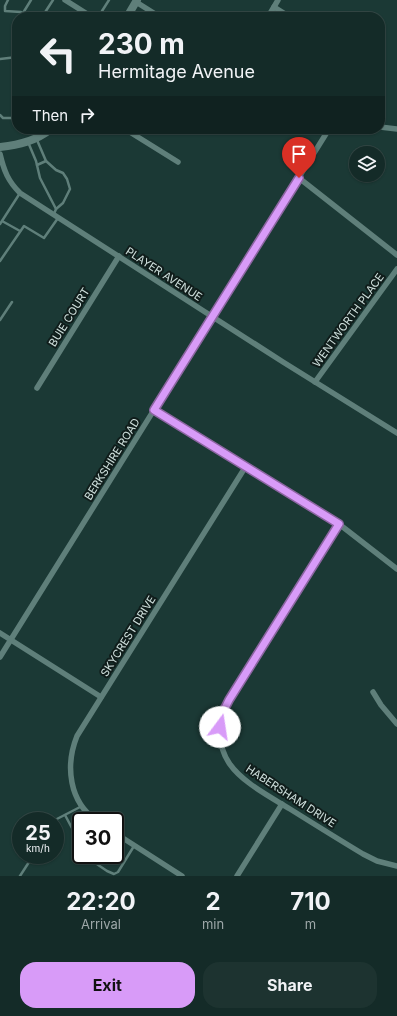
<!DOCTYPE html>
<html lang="en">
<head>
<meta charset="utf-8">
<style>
  :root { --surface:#142b28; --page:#1d3330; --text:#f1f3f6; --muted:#9da7a8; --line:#334745; --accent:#d89bf8 }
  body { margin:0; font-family:Inter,sans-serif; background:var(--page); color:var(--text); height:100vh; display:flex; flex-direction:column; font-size:15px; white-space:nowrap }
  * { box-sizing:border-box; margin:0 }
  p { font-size:13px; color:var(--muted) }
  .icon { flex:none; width:22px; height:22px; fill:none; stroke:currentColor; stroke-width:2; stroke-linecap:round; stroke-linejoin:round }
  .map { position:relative; height:876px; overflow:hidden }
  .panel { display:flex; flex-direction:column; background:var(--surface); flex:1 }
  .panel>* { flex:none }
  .hud { position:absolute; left:12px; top:12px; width:373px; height:122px; border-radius:16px; box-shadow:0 1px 3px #0004,0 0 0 1px var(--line); background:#142b28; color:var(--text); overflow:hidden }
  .controls { position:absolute; left:349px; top:146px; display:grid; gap:8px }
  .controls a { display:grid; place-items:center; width:36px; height:36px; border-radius:50%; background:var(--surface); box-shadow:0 1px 3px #0004,0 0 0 1px var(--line); font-size:20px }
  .speed { position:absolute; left:12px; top:812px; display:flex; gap:8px; font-size:20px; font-weight:700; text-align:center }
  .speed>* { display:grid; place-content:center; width:52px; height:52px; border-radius:50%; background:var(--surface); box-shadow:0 1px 3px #0004,0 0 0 1px var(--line); line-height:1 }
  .speed small { font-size:10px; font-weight:400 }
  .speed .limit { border:2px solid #111; border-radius:6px; background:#fff; color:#111 }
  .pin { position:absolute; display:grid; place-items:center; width:34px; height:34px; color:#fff; margin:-41px -17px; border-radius:50% 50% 50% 0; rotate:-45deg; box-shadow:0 0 4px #0007 }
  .pin .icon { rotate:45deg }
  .me { position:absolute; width:44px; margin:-22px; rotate:14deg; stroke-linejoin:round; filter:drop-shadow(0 0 3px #0008) }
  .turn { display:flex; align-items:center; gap:14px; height:84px; padding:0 20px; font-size:18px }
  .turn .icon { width:52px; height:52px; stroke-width:2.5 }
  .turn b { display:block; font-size:28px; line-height:34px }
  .then { display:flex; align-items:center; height:38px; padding:0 20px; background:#0003; gap:8px; font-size:15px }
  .eta { display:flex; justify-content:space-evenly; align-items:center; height:68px; text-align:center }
  .eta b { font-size:24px; font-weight:700; line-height:28px }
  .button { display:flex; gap:8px; margin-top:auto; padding:8px 20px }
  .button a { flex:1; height:46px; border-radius:16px; background:var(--accent); color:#111; font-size:16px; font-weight:700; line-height:46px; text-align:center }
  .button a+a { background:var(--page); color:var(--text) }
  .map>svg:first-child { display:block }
</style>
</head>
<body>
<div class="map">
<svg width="397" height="876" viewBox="0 0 397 876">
  <rect width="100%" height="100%" fill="#1b3935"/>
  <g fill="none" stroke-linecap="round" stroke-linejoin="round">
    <g stroke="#5f7f7a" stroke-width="2.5">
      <polyline points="8,0 5,6 5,11 21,12 27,17"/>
      <polyline points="102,11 109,0"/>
      <polyline points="23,13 31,0"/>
      <polyline points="42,17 53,0"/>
      <polyline points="0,59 17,57"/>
      <polyline points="0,115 3,118 17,118"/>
      <polyline points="37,140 46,161 56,170 63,173 67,179 70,189 63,203 56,209"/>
      <polyline points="28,142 36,161 40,178 56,209 54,214"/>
      <polyline points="37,165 46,161"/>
      <polyline points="2,221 20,231"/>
      <polyline points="0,224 20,193"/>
      <polyline points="0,261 24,226 44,238 58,218"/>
      <polyline points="0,320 12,302"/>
      <polyline points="65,815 81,845"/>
      <polyline points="53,821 82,806"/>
      <polyline points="86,855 88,858 107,871 114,874 118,872 134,846"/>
      <polyline points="20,876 31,859 30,855"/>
    </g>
    <g stroke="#5f7f7a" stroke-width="5.5">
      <polyline points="65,0 92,17"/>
      <polyline points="136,2 160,17"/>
      <polyline points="274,7 290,17"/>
      <polyline points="268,17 278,0"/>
      <polyline points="380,127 397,129"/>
      <polyline points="125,129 178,162"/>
      <path d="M0,154c4,17 8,27 20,39l263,169 114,71"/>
      <polyline points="299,178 397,255"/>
      <polyline points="315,382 397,269"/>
      <polyline points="37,388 119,256"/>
      <polyline points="155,410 339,524 397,569"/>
      <path d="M339,524l-110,176c-28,62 17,82 61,109 24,15 48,30 73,45l14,7 20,5"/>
      <polyline points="0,633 101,697"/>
      <polyline points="0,657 329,129"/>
      <polyline points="373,692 381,705 397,724"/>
      <path d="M97,821c-28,-19 -32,-55 -20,-85l169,-270"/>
      <polyline points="115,833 182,876"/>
      <polyline points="237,876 282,804"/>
    </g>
    <g stroke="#5f7f7a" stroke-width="8">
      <polyline points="127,17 137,0"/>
      <path d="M0,147c19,-2 36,-6 51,-18"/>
    </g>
  </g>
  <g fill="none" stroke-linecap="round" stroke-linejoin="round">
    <defs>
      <polyline id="route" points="220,727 224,710 229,700 339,524 154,410 299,178"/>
    </defs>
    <use href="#route" stroke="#8c65a1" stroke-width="10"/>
    <use href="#route" stroke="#d89bf8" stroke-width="7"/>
  </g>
  <g text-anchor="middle" stroke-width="4" stroke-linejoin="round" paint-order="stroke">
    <g font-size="11" fill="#cfe0dd" stroke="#101d1b">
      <text transform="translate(164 274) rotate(33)" y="4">PLAYER AVENUE</text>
      <text transform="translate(69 317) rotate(-58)" y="4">BUIE COURT</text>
      <text transform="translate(348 320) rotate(-54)" y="4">WENTWORTH PLACE</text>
      <text transform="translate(112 459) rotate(-58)" y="4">BERKSHIRE ROAD</text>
      <text transform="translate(128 636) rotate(-58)" y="4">SKYCREST DRIVE</text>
      <text transform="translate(291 796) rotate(33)" y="4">HABERSHAM DRIVE</text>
    </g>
  </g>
</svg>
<div class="controls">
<a><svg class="icon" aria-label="layers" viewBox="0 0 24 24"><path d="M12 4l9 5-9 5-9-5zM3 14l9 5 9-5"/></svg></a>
</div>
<div class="speed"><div>25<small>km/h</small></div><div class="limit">30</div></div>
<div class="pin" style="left:299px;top:178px;background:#d93025"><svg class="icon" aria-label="arrive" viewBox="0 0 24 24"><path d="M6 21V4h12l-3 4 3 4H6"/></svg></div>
<svg class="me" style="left:220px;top:727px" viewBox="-20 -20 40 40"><circle r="19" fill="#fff"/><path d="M0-13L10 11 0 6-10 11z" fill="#d89bf8"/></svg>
<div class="hud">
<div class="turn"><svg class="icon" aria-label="left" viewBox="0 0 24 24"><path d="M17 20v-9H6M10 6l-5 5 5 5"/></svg><div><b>230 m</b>Hermitage Avenue</div></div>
<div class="then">Then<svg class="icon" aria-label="right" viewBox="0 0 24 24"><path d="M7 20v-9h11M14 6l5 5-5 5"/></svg></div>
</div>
</div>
<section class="panel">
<div class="eta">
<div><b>22:20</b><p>Arrival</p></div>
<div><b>2</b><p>min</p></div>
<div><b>710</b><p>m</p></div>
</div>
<div class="button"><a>Exit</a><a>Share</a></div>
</section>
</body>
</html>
